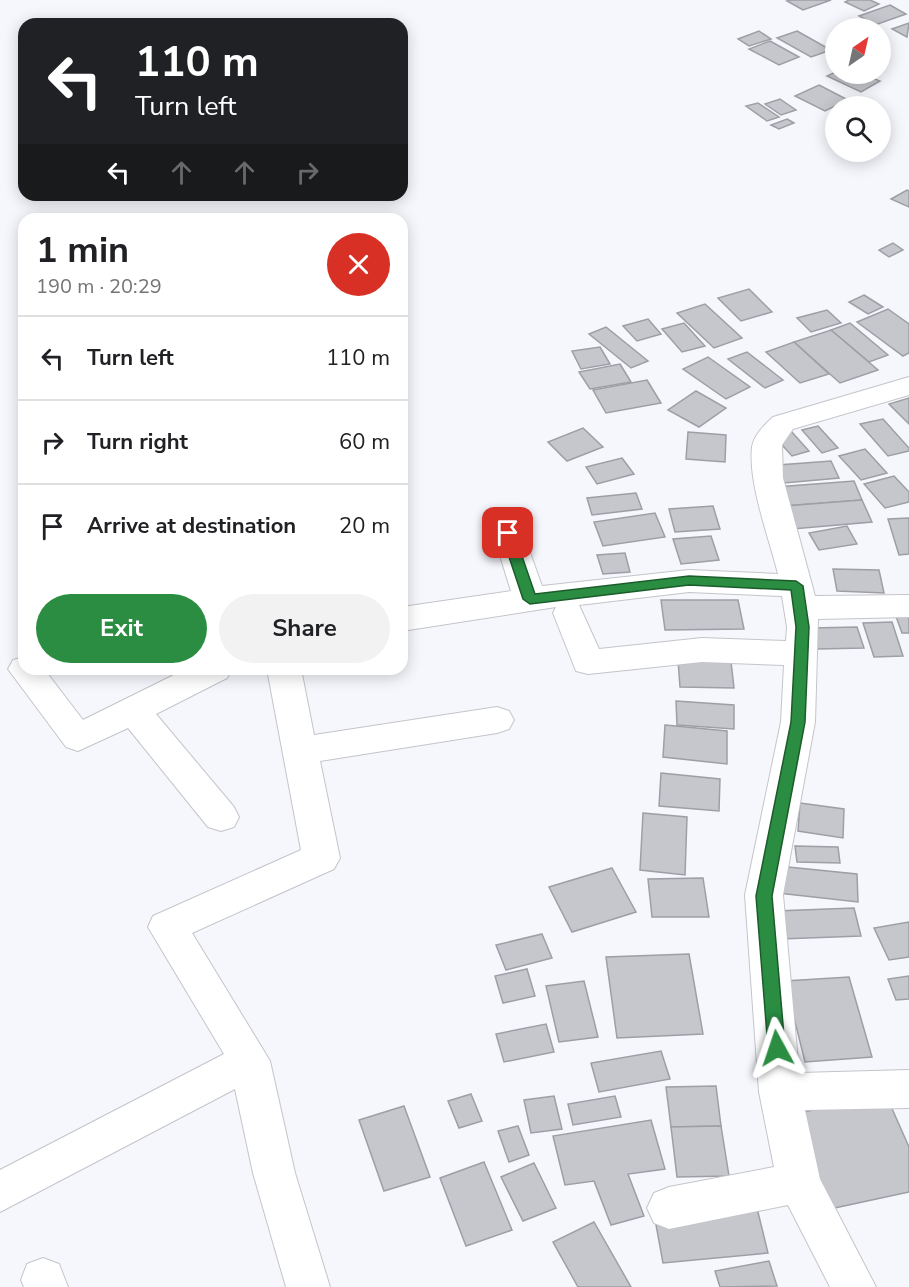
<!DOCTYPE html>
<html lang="en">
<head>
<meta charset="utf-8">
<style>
  :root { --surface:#fff; --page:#f2f2f2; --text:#202124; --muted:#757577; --line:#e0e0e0; --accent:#2a8d42 }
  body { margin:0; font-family:"Nunito Sans",sans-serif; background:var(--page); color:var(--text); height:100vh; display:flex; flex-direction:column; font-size:22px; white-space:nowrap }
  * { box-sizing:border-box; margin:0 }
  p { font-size:20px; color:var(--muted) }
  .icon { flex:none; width:33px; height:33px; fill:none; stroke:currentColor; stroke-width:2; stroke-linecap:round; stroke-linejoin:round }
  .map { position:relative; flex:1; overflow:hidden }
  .sheet { position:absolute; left:18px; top:213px; width:390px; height:462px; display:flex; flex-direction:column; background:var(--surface); border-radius:18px; box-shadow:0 3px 15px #0003 }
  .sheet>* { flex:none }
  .hud { position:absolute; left:18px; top:18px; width:390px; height:183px; border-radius:18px; box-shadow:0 3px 15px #0003; background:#202124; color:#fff; overflow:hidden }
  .needle { width:39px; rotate:34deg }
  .controls { position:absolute; left:825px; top:18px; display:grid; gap:12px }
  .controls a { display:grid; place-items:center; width:66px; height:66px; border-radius:50%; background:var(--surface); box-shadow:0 3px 15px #0003; font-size:30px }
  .pin { position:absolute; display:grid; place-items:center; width:51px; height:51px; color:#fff; margin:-26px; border-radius:12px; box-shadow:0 3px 9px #0006 }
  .me { position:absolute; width:66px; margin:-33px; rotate:355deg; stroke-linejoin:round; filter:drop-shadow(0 0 4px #0008) }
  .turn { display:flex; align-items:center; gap:21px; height:126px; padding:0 18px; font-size:27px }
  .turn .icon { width:78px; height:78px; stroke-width:2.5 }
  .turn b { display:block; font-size:42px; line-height:51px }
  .lanes { display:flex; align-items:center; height:57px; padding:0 18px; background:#0003; justify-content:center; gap:30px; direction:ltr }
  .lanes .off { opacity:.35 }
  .round { display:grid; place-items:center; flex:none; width:63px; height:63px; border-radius:32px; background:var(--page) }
  .summary { display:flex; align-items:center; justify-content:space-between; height:102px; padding:0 18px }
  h1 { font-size:36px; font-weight:700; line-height:45px }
  .action { display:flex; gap:12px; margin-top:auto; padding:12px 18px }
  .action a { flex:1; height:69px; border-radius:36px; background:var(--accent); color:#fff; font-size:24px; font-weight:700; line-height:69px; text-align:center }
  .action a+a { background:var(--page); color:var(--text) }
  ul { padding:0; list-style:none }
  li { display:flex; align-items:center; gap:18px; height:84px; padding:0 18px; border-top:2px solid var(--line) }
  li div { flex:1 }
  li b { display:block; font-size:22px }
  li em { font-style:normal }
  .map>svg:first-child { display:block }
</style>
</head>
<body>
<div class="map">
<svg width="909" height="1287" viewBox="0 0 909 1287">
  <rect width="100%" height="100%" fill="#f5f7fd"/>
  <g fill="#c6c7cd" stroke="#9e9fa5" stroke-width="1.5">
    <polygon points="791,0 831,0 803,10 787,1"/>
    <polygon points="849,0 870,0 879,4 864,11 845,2"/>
    <polygon points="890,5 906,14 875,25 859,16"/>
    <polygon points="909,23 907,37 892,29"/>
    <polygon points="759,31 771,39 749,46 738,39"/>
    <polygon points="797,31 831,50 811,57 777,38"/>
    <polygon points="770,41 799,57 779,65 749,49"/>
    <polygon points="836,72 863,74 880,81 861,92 827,76"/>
    <polygon points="819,85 848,100 825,111 795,96"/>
    <polygon points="780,99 796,110 781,115 765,104"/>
    <polygon points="758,103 779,117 767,121 746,106"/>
    <polygon points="787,119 794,123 779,129 771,125"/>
    <polygon points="907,190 909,191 909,207 891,199"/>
    <polygon points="893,243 903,250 889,257 879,250"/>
    <polygon points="749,289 772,312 741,321 718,298"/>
    <polygon points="864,295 883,307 868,314 849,302"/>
    <polygon points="705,304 742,338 714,348 677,313"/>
    <polygon points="888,309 909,324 909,353 903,356 857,322"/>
    <polygon points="827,310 841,323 811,332 797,318"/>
    <polygon points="648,319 661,334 637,341 623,326"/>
    <polygon points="684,323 705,346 682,352 662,329"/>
    <polygon points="850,323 888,355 869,362 831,330"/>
    <polygon points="606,327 648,361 631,368 589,334"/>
    <polygon points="831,330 878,370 840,383 794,342"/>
    <polygon points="794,342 829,374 800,383 766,352"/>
    <polygon points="600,347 610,364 581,369 572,351"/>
    <polygon points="747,352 783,380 765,388 728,359"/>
    <polygon points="708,357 750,387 726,399 683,369"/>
    <polygon points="620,364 631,382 590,389 579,372"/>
    <polygon points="647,380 661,403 606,413 593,390"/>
    <polygon points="696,391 726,408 699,427 668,410"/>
    <polygon points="909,398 909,424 889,404"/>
    <polygon points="883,419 909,448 909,451 888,456 860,424"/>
    <polygon points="818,426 838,448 822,453 802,430"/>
    <polygon points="583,428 603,447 567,461 548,442"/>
    <polygon points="790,430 809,451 792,456 773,435"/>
    <polygon points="688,432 726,435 725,462 686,459"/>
    <polygon points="865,449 887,473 861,480 839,456"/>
    <polygon points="622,458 634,474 597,484 586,467"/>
    <polygon points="831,461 839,478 784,483 778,465"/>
    <polygon points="894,476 909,492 909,502 885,508 864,484"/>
    <polygon points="854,481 862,500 784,506 776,487"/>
    <polygon points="636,493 642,509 592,515 587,498"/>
    <polygon points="862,500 872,522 792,529 784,506"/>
    <polygon points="713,506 720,529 675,532 669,509"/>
    <polygon points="655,513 665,537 603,546 594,522"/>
    <polygon points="909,518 909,554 899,555 888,519"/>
    <polygon points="847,526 857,544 819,550 809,533"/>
    <polygon points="711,536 719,560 681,564 673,539"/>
    <polygon points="625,553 630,572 603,574 597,555"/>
    <polygon points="833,569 879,570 884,593 837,591"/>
    <polygon points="661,600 738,600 744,629 665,630"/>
    <polygon points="909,610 909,633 902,633 894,611"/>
    <polygon points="892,622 903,656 874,657 863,623"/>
    <polygon points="857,627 864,648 817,649 811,628"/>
    <polygon points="678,660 731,662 734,688 680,687"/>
    <polygon points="676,701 734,705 734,729 677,725"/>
    <polygon points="665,725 727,731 727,764 663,757"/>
    <polygon points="661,773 720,779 719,811 659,806"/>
    <polygon points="800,803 844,809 843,838 798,831"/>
    <polygon points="643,813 687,817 685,875 640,870"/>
    <polygon points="795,846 838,847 840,863 797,862"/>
    <polygon points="778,866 857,874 858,902 778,893"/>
    <polygon points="612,868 636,912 572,932 549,887"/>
    <polygon points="703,878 709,917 652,917 648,879"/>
    <polygon points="854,908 861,936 781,939 775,911"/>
    <polygon points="909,922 909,957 889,960 874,928"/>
    <polygon points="542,934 552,958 506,970 496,945"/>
    <polygon points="689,954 703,1034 617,1038 606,957"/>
    <polygon points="527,969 535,996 503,1003 495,976"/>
    <polygon points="909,976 909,999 896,1000 888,979"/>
    <polygon points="849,977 872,1057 805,1062 785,981"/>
    <polygon points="584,981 598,1037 559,1042 546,986"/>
    <polygon points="546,1024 554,1052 504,1062 496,1034"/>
    <polygon points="661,1051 670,1079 599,1092 591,1063"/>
    <polygon points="716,1086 721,1126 671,1127 666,1087"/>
    <polygon points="471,1094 482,1121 459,1128 448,1101"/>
    <polygon points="886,1095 909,1147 909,1192 825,1210 799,1113"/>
    <polygon points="554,1096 562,1129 531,1133 524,1100"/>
    <polygon points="615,1096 621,1117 573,1125 568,1104"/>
    <polygon points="404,1106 430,1177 384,1191 359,1120"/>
    <polygon points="651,1120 665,1169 628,1174 644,1216 611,1225 594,1181 565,1185 553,1136"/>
    <polygon points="518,1126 529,1155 509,1162 498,1131"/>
    <polygon points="721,1126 729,1176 677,1177 671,1127"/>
    <polygon points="484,1162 512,1230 466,1246 440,1178"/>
    <polygon points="534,1163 556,1208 523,1221 501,1177"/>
    <polygon points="756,1204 768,1253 663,1263 654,1214"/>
    <polygon points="594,1222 631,1287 578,1287 553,1242"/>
    <polygon points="769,1261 777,1286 720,1287 715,1271"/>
  </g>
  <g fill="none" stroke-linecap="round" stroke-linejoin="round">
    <defs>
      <g id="minor">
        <path d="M909,377v18l-116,34 -11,16 1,33 32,118 94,-1v22l-91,2 -3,103 -32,173 16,178 110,-3v38l-104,2 15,69 56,108h-46l-42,-82 -119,24 -15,-6 -7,-15 7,-15 15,-6 105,-20 -15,-75 -14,-197 36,-173 3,-57 -82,-3 -114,12 -12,-3 -23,-58 3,-6 -154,24v-24l109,-16 -18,-58 4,-7 11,-3 11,3 4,7 19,53 147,-16 89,4c-9,-36 -30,-91 -26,-127 2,-12 13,-23 21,-30zM689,592l93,4 5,31 -1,14 -84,-3 -103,11 -20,-44z"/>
        <polygon points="24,657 24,669 44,669 83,720 186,669 232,669 227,678 156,714 234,807 239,817 234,827 221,831 208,827 128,728 78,751 66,747 8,669 13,660"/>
        <polygon points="267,669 301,669 314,735 497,707 509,711 514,720 509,729 497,733 320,761 340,858 334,869 192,933 270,1061 295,1173 330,1287 286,1287 253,1173 235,1089 0,1212 0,1170 224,1054 148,927 153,916 301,850"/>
        <polygon points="43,1258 59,1264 68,1287 24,1287 21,1280 27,1264"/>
      </g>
    </defs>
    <use href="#minor" stroke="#c4c5cb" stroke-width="2"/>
    <use href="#minor" fill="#fff" fill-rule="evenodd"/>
  </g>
  <polygon fill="#2a8d42" stroke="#1b5c2b" stroke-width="1.5" points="508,529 514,533 535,594 689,576 796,581 803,586 809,627 805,722 772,896 785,1048 783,1053 777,1056 771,1053 768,1048 756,896 791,722 796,627 791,590 689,585 530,604 523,599 501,533"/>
</svg>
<div class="controls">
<a><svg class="needle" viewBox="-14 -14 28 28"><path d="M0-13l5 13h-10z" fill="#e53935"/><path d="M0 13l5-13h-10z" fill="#757577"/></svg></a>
<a><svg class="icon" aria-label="search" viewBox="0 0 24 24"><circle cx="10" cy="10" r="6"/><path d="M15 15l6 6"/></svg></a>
</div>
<div class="pin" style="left:508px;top:533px;background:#d93025"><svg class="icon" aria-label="arrive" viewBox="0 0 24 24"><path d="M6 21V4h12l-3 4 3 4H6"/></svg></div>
<svg class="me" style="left:777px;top:1048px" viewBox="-20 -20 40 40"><path d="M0-17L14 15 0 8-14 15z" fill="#2a8d42" stroke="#fff" stroke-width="4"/></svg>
<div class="hud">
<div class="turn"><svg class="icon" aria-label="left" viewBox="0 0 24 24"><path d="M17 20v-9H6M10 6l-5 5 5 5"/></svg><div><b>110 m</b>Turn left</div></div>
<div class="lanes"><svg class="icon" aria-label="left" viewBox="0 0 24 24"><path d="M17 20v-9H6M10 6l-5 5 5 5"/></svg><svg class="icon off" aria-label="ahead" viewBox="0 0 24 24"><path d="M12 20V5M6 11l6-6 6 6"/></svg><svg class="icon off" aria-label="ahead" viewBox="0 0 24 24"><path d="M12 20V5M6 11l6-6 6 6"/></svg><svg class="icon off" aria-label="right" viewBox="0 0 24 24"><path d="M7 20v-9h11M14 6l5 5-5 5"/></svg></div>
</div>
<section class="sheet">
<div class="summary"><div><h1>1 min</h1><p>190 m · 20:29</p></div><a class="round" style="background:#d93025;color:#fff"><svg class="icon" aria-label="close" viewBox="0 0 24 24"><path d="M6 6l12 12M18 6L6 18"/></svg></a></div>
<ul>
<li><svg class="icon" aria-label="left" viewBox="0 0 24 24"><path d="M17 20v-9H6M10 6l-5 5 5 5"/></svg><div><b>Turn left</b></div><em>110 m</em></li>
<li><svg class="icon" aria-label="right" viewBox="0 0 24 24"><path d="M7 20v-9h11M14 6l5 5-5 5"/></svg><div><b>Turn right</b></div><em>60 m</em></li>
<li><svg class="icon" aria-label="arrive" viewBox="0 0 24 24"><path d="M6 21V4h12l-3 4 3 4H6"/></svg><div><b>Arrive at destination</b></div><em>20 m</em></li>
</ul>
<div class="action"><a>Exit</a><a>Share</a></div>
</section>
</div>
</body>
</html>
